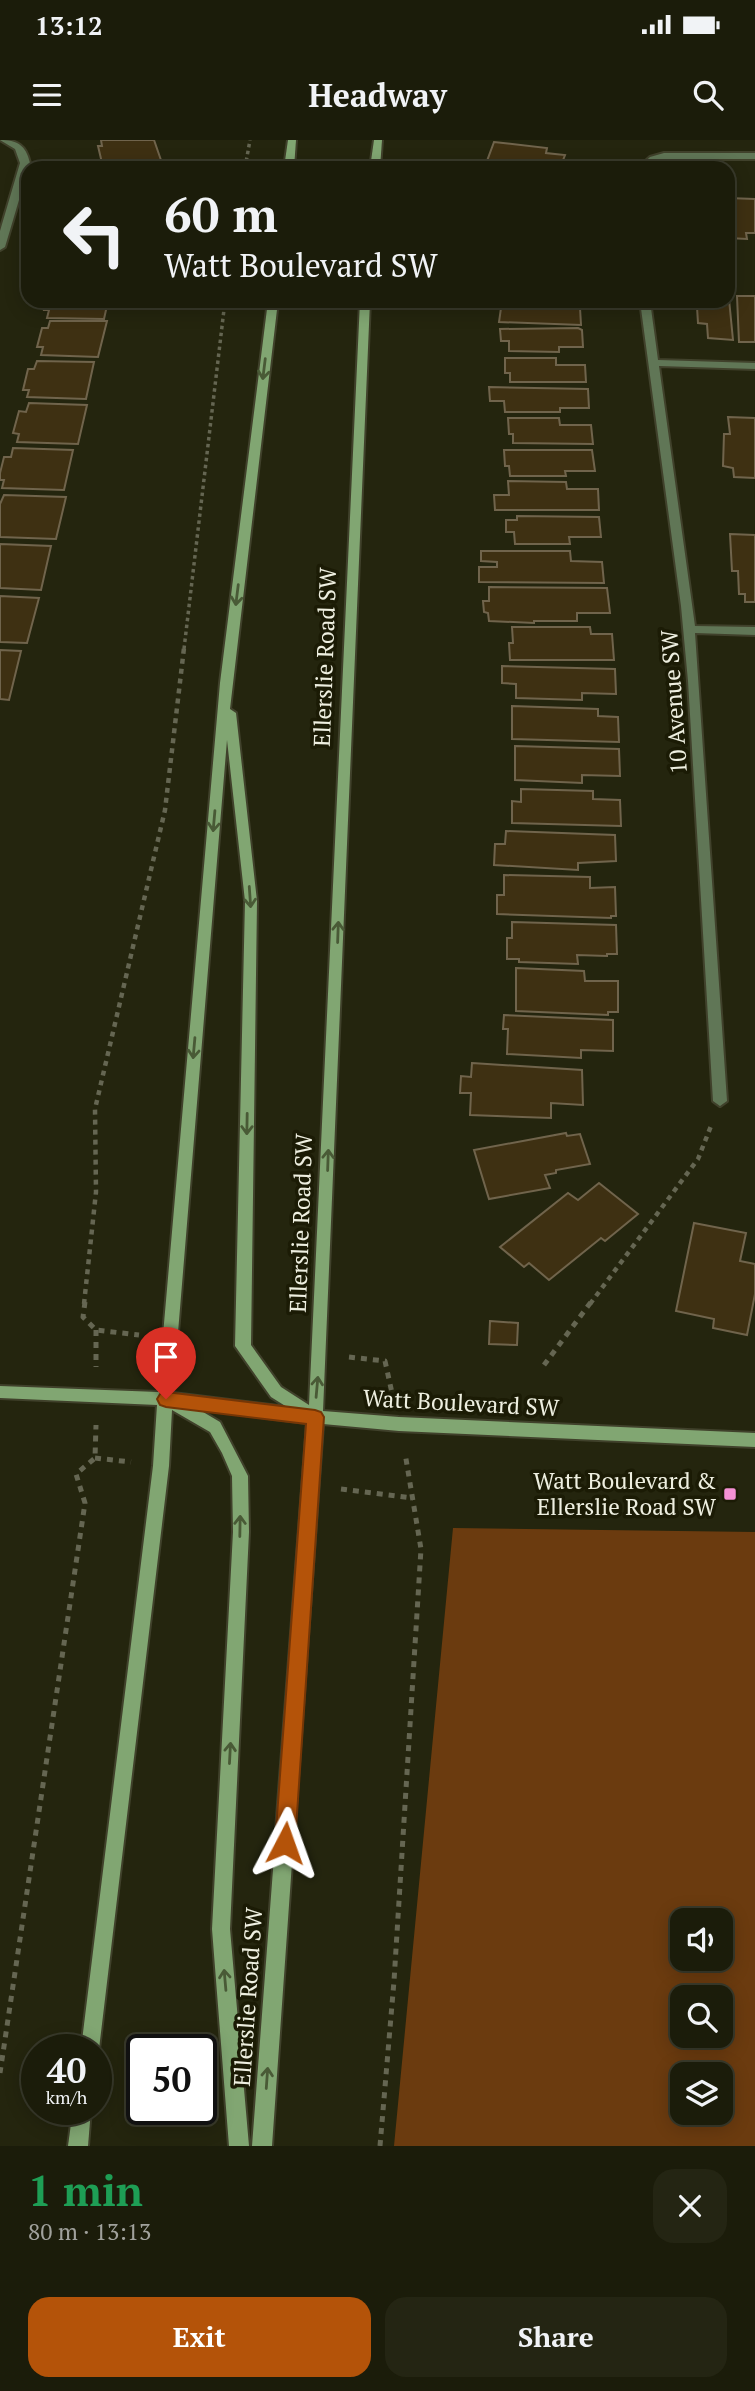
<!DOCTYPE html>
<html lang="en">
<head>
<meta charset="utf-8">
<style>
  :root { --surface:#1b1c0a; --page:#242513; --text:#f1f3f6; --muted:#a0a19c; --line:#393a2b; --accent:#b45309 }
  body { margin:0; font-family:"PT Serif",serif; background:var(--page); color:var(--text); height:100vh; display:flex; flex-direction:column; font-size:26px; white-space:nowrap }
  * { box-sizing:border-box; margin:0 }
  p { font-size:23px; color:var(--muted) }
  .icon { flex:none; width:38px; height:38px; fill:none; stroke:currentColor; stroke-width:2; stroke-linecap:round; stroke-linejoin:round }
  .map { position:relative; height:2006px; overflow:hidden }
  .panel { display:flex; flex-direction:column; background:var(--surface); flex:1 }
  .panel>* { flex:none }
  .banner { position:absolute; left:21px; top:21px; width:714px; height:147px; border-radius:21px; box-shadow:0 4px 18px #0003,0 0 0 2px var(--line); background:#1b1c0a; color:var(--text); overflow:hidden }
  .tools { position:absolute; left:670px; top:1768px; display:grid; gap:14px }
  .tools a { display:grid; place-items:center; width:63px; height:63px; border-radius:14px; background:var(--surface); box-shadow:0 4px 18px #0003,0 0 0 2px var(--line); font-size:35px }
  .speed { position:absolute; left:21px; top:1894px; display:flex; gap:14px; font-size:35px; font-weight:700; text-align:center }
  .speed>* { display:grid; place-content:center; width:91px; height:91px; border-radius:50%; background:var(--surface); box-shadow:0 4px 18px #0003,0 0 0 2px var(--line); line-height:1 }
  .speed small { font-size:18px; font-weight:400 }
  .speed .limit { border:4px solid #111; border-radius:10px; background:#fff; color:#111 }
  .pin { position:absolute; display:grid; place-items:center; width:60px; height:60px; color:#fff; margin:-72px -30px; border-radius:50% 50% 50% 0; rotate:-45deg; box-shadow:0 0 7px #0007 }
  .pin .icon { rotate:45deg }
  .me { position:absolute; width:77px; margin:-38px; rotate:4deg; stroke-linejoin:round; filter:drop-shadow(0 0 5px #0008) }
  .turn { display:flex; align-items:center; gap:24px; height:147px; padding:0 28px; font-size:32px }
  .turn .icon { width:91px; height:91px; stroke-width:2.5 }
  .turn b { display:block; font-size:49px; line-height:60px }
  .round { display:grid; place-items:center; flex:none; width:74px; height:74px; border-radius:21px; background:var(--page) }
  .overview { display:flex; align-items:center; justify-content:space-between; height:119px; padding:0 28px }
  h1 { font-size:42px; font-weight:700; line-height:52px; color:#1e9e55 }
  .primary-button { display:flex; gap:14px; margin-top:auto; padding:14px 28px }
  .primary-button a { flex:1; height:80px; border-radius:21px; background:var(--accent); color:#fff; font-size:28px; font-weight:700; line-height:80px; text-align:center }
  .primary-button a+a { background:var(--page); color:var(--text) }
  .status { display:flex; justify-content:space-between; align-items:center; height:49px; padding:0 35px; background:var(--surface); direction:ltr }
  .status svg { height:19px; fill:currentColor }
  header { display:flex; justify-content:space-between; align-items:center; height:91px; padding:0 28px; background:var(--surface); font-size:32px; font-weight:700 }
  .map>svg:first-child { display:block }
</style>
</head>
<body>
<div class="status"><b>13:12</b><svg viewBox="0 0 49 12"><path d="M0 12V9h3v3zM5 12V6h3v6zM10 12V3h3v9zM15 12V0h3v12zM26 1h20v11H26zM47 4h2v5h-2z"/></svg></div>
<header><svg class="icon" aria-label="menu" viewBox="0 0 24 24"><path d="M4 6h16M4 12h16M4 18h16"/></svg>Headway<svg class="icon" aria-label="search" viewBox="0 0 24 24"><circle cx="10" cy="10" r="6"/><path d="M15 15l6 6"/></svg></header>
<div class="map">
<svg width="755" height="2006" viewBox="0 0 755 2006">
  <rect width="100%" height="100%" fill="#24250e"/>
  <path fill="#6b3b0f" fill-rule="evenodd" d="M453,1388l302,4v614h-361zM682,1780h39v38h-39zM682,1857h39v38h-39zM682,1934h39v38h-39z"/>
  <g fill="#3e3012" stroke="#70644c" stroke-width="2">
    <polygon points="101,0 154,0 162,23 109,28 108,22 102,23 98,6 102,6"/>
    <polygon points="494,2 547,8 546,13 565,15 560,28 487,21"/>
    <polygon points="728,58 755,59 755,93 746,93 747,99 728,98"/>
    <polygon points="728,149 733,200 708,198 707,184 698,183 697,167 692,166 692,161 728,161"/>
    <polygon points="737,156 755,156 755,202 739,202"/>
    <polygon points="46,161 108,161 104,179 47,178 49,170 44,170"/>
    <polygon points="502,161 558,161 558,166 577,166 580,168 581,185 499,182"/>
    <polygon points="50,181 107,181 98,217 41,215 43,207 37,207 42,188 48,188"/>
    <polygon points="578,188 582,190 583,207 559,207 559,212 509,211 509,201 501,201 500,189"/>
    <polygon points="505,218 556,218 556,225 585,225 586,242 510,242 510,233 505,233"/>
    <polygon points="37,221 94,222 86,259 27,257 29,250 23,250 28,229 34,229"/>
    <polygon points="489,247 588,249 589,268 560,268 560,272 505,272 504,261 490,261"/>
    <polygon points="29,263 87,265 78,304 17,302 19,294 13,293 19,271 26,272"/>
    <polygon points="728,277 755,278 755,338 734,337 733,328 723,326 724,294 730,294"/>
    <polygon points="508,278 559,278 560,285 591,285 593,304 513,303 513,294 509,294"/>
    <polygon points="13,308 73,310 64,350 2,348 4,340 0,340 0,333 4,317 11,317"/>
    <polygon points="504,310 592,310 595,331 565,331 566,336 510,336 509,326 505,326"/>
    <polygon points="508,341 566,342 567,349 598,349 599,370 495,370 494,355 509,355"/>
    <polygon points="4,355 66,357 56,399 0,397 0,364"/>
    <polygon points="517,376 599,377 601,397 569,397 570,404 515,404 514,392 506,392 506,380 517,380"/>
    <polygon points="730,394 755,395 755,462 745,462 745,454 739,454 738,431 732,431"/>
    <polygon points="0,404 51,406 41,450 0,448"/>
    <polygon points="481,411 570,411 571,421 602,422 604,443 479,442 479,427 497,427 497,422 481,421"/>
    <polygon points="489,447 607,448 610,473 577,473 577,481 534,481 534,483 489,481 488,473 484,472 483,461 489,461"/>
    <polygon points="0,456 39,458 27,503 0,502"/>
    <polygon points="512,487 590,487 591,494 612,494 614,520 510,520 509,503 513,503"/>
    <polygon points="0,510 21,511 9,560 0,559"/>
    <polygon points="502,526 615,529 616,554 582,553 582,560 516,558 516,544 502,543"/>
    <polygon points="512,566 598,569 598,576 618,577 619,602 512,599"/>
    <polygon points="515,606 619,609 620,636 582,635 582,643 515,640"/>
    <polygon points="521,649 593,651 593,659 620,660 621,686 512,683 512,661 521,662"/>
    <polygon points="506,691 615,695 616,721 578,723 578,730 494,725 495,704 505,704"/>
    <polygon points="504,735 590,737 590,748 615,747 616,776 611,776 611,778 497,774 497,755 504,755"/>
    <polygon points="512,782 616,785 617,814 607,814 607,816 577,815 578,824 519,822 519,819 507,819 507,798 512,798"/>
    <polygon points="516,828 584,831 585,841 618,841 618,872 608,872 608,875 516,871"/>
    <polygon points="504,875 613,880 613,911 581,910 581,918 507,914 508,889 503,889"/>
    <polygon points="472,923 582,930 583,965 551,963 551,978 470,975 471,953 460,953 461,936 471,937"/>
    <polygon points="566,993 567,996 580,994 590,1024 556,1030 556,1033 545,1035 550,1048 489,1059 474,1010"/>
    <polygon points="599,1043 638,1074 605,1101 601,1098 549,1140 529,1123 524,1127 500,1107 568,1053 578,1060"/>
    <polygon points="694,1083 746,1093 740,1121 755,1124 755,1154 747,1195 713,1188 714,1179 676,1171"/>
    <polygon points="490,1181 518,1183 517,1205 489,1204"/>
  </g>
  <g fill="none" stroke-linecap="round" stroke-linejoin="round">
    <defs>
      <g id="street">
        <path d="M0,0c17,0 26,5 30,23l-25,84 -5,3v-19l20,-68 -5,-14z"/>
        <polygon points="664,13 755,13 755,19 664,19 656,21 648,28 638,28 650,17"/>
        <polygon points="640,161 650,161 658,220 755,223 755,229 659,226 695,486 755,487 755,495 695,493 727,961 720,966 713,961 688,541 681,466"/>
      </g>
      <g id="secondary">
        <polygon points="288,0 296,0 294,28 284,28"/>
        <polygon points="374,0 382,0 380,28 370,28"/>
        <path d="M268,161h10l-48,408 6,4 21,188 -6,444 30,42 28,18 51,-1104h10l-47,1110 76,6 356,16v14l-356,-16 -76,-7 -51,722h-20l55,-723 -109,-14 22,13 28,54 1,56 -19,397 19,217h-20l-17,-217 21,-397 -1,-56 -10,-23 -12,-21 -38,-22 -3,56 -70,583 -3,7v-7h-15l72,-583 4,-61 -157,-7v-12l158,6 62,-709zM227,600l18,161 -10,445 36,51 16,10 -114,-14z"/>
        <polygon points="73,1969 91,1969 88,2006 68,2006"/>
      </g>
    </defs>
    <use href="#street" stroke="#40412b" stroke-width="4"/>
    <use href="#secondary" stroke="#40412b" stroke-width="4"/>
    <g stroke="#656652" stroke-width="3.5" stroke-dasharray="3.5 3.5" stroke-linecap="butt">
      <polyline points="245,28 250,0"/>
      <polyline points="184,509 225,161"/>
    </g>
    <g stroke="#656652" stroke-width="4.5" stroke-dasharray="5 5" stroke-linecap="butt">
      <polyline points="84,1164 96,1052 95,969 165,670 184,508"/>
      <polyline points="590,1164 698,1019 711,986"/>
    </g>
    <g stroke="#656652" stroke-width="5" stroke-dasharray="6 6" stroke-linecap="butt">
      <polyline points="85,1162 83,1177 96,1190 139,1195"/>
      <polyline points="96,1190 96,1227"/>
      <polyline points="349,1217 385,1221 392,1253"/>
      <polyline points="544,1225 591,1162"/>
      <polyline points="95,1318 131,1322"/>
      <polyline points="341,1349 413,1358"/>
      <polyline points="0,1933 85,1363 76,1334 95,1318 96,1285"/>
      <polyline points="380,2006 394,1841 421,1409 405,1313"/>
    </g>
    <use href="#street" fill="#607656" fill-rule="evenodd"/>
    <use href="#secondary" fill="#81a672" fill-rule="evenodd"/>
  </g>
  <defs><path id="oneway-shaft" d="M-6 0H5M1.5-3L5.5 0L1.5 3" fill="none" stroke-width="1.6" stroke-linecap="round" stroke-linejoin="round" transform="scale(1.75)"/></defs>
  <g stroke="#495a36">
    <use href="#oneway-shaft" transform="translate(264 229) rotate(97)"/>
    <use href="#oneway-shaft" transform="translate(237 455) rotate(97)"/>
    <use href="#oneway-shaft" transform="translate(214 681) rotate(95)"/>
    <use href="#oneway-shaft" transform="translate(250 757) rotate(86)"/>
    <use href="#oneway-shaft" transform="translate(338 792) rotate(-88)"/>
    <use href="#oneway-shaft" transform="translate(194 908) rotate(95)"/>
    <use href="#oneway-shaft" transform="translate(247 984) rotate(91)"/>
    <use href="#oneway-shaft" transform="translate(328 1020) rotate(-88)"/>
    <use href="#oneway-shaft" transform="translate(317 1247) rotate(-85)"/>
    <use href="#oneway-shaft" transform="translate(240 1386) rotate(-89)"/>
    <use href="#oneway-shaft" transform="translate(230 1613) rotate(-87)"/>
    <use href="#oneway-shaft" transform="translate(225 1840) rotate(-95)"/>
    <use href="#oneway-shaft" transform="translate(267 1938) rotate(-86)"/>
  </g>
  <polygon fill="#b45309" stroke="#753606" stroke-width="2" points="166,1252 315,1270 321,1272 324,1277 295,1703 292,1710 285,1713 277,1710 275,1703 306,1284 166,1267 160,1265 157,1259 160,1254"/>
  <rect fill="#f491d4" stroke="#1b1b05" stroke-width="2.5" x="723" y="1347" width="14" height="14" rx="3.5"/>
  <g text-anchor="middle" stroke-width="7" stroke-linejoin="round" paint-order="stroke">
    <g font-size="23" fill="#eeefe0" stroke="#1b1b05">
      <text transform="translate(325 517) rotate(-88)" y="8">Ellerslie Road SW</text>
      <text transform="translate(674 562) rotate(-94)" y="8">10 Avenue SW</text>
      <text transform="translate(301 1083) rotate(-88)" y="8">Ellerslie Road SW</text>
      <text transform="translate(461 1263) rotate(3)" y="8">Watt Boulevard SW</text>
      <text transform="translate(248 1857) rotate(-86)" y="8">Ellerslie Road SW</text>
    </g>
    <g font-size="23" fill="#eeefe0" stroke="#1b1b05" text-anchor="end">
      <text x="716" y="1349">Watt Boulevard &amp;<tspan x="716" dy="26">Ellerslie Road SW</tspan></text>
    </g>
  </g>
</svg>
<div class="tools">
<a><svg class="icon" aria-label="sound" viewBox="0 0 24 24"><path d="M4 9h4l5-4v14l-5-4H4zM17 9q2 3 0 6"/></svg></a>
<a><svg class="icon" aria-label="search" viewBox="0 0 24 24"><circle cx="10" cy="10" r="6"/><path d="M15 15l6 6"/></svg></a>
<a><svg class="icon" aria-label="layers" viewBox="0 0 24 24"><path d="M12 4l9 5-9 5-9-5zM3 14l9 5 9-5"/></svg></a>
</div>
<div class="speed"><div>40<small>km/h</small></div><div class="limit">50</div></div>
<div class="pin" style="left:166px;top:1259px;background:#d93025"><svg class="icon" aria-label="arrive" viewBox="0 0 24 24"><path d="M6 21V4h12l-3 4 3 4H6"/></svg></div>
<svg class="me" style="left:285px;top:1703px" viewBox="-20 -20 40 40"><path d="M0-17L14 15 0 8-14 15z" fill="#b45309" stroke="#fff" stroke-width="4"/></svg>
<div class="banner">
<div class="turn"><svg class="icon" aria-label="left" viewBox="0 0 24 24"><path d="M17 20v-9H6M10 6l-5 5 5 5"/></svg><div><b>60 m</b>Watt Boulevard SW</div></div>
</div>
</div>
<section class="panel">
<div class="overview"><div><h1>1 min</h1><p>80 m · 13:13</p></div><a class="round"><svg class="icon" aria-label="close" viewBox="0 0 24 24"><path d="M6 6l12 12M18 6L6 18"/></svg></a></div>
<div class="primary-button"><a>Exit</a><a>Share</a></div>
</section>
</body>
</html>
